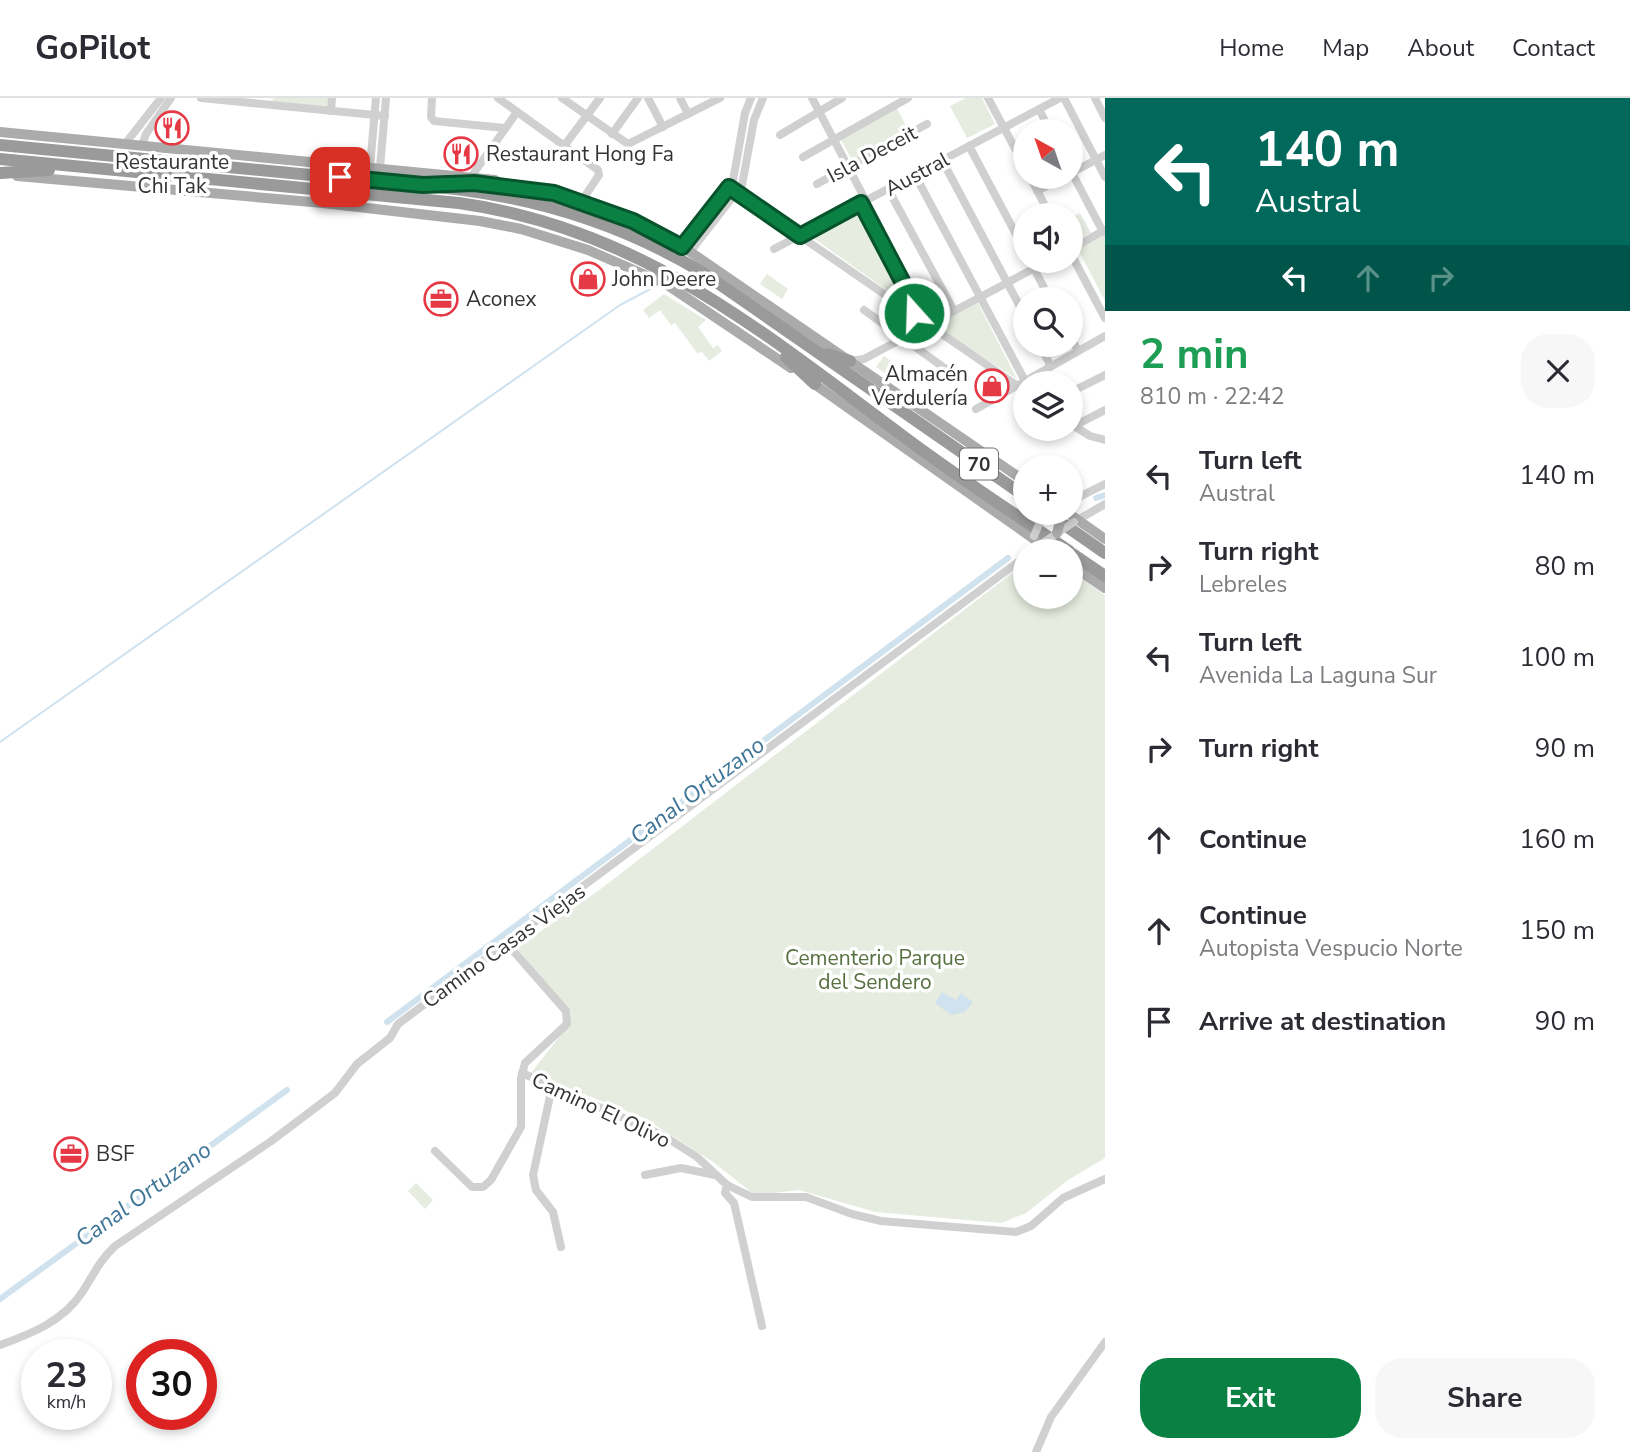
<!DOCTYPE html>
<html lang="en">
<head>
<meta charset="utf-8">
<style>
  :root { --surface:#fff; --page:#f7f7f7; --text:#2b2b33; --muted:#7c7c81; --line:#e1e1e2; --accent:#0b8043 }
  body { margin:0; font-family:"Nunito Sans",sans-serif; background:var(--page); color:var(--text); height:100vh; display:flex; flex-direction:column; font-size:26px; white-space:nowrap }
  * { box-sizing:border-box; margin:0 }
  p { font-size:23px; color:var(--muted) }
  .icon { flex:none; width:38px; height:38px; fill:none; stroke:currentColor; stroke-width:2; stroke-linecap:round; stroke-linejoin:round }
  .map { position:relative; flex:1; overflow:hidden }
  .details { display:flex; flex-direction:column; background:var(--surface); width:525px }
  .details>* { flex:none }
  .top-card { background:#00695c; color:#fff; overflow:hidden }
  .needle { width:46px; rotate:320deg }
  .tools { position:absolute; left:1013px; top:21px; display:grid; gap:14px }
  .tools a { display:grid; place-items:center; width:70px; height:70px; border-radius:50%; background:var(--surface); box-shadow:0 4px 10px #0003; font-size:35px }
  .speed { position:absolute; left:21px; top:1241px; display:flex; gap:14px; font-size:35px; font-weight:700; text-align:center }
  .speed>* { display:grid; place-content:center; width:91px; height:91px; border-radius:50%; background:var(--surface); box-shadow:0 4px 10px #0003; line-height:1 }
  .speed small { font-size:18px; font-weight:400 }
  .speed .limit { border:10px solid #d22; background:#fff; color:#111 }
  .pin { position:absolute; display:grid; place-items:center; width:60px; height:60px; color:#fff; margin:-30px; border-radius:14px; box-shadow:0 4px 10px #0006 }
  .me { position:absolute; width:77px; margin:-38px; rotate:340deg; stroke-linejoin:round; filter:drop-shadow(0 0 5px #0008) }
  .turn { display:flex; align-items:center; gap:24px; height:147px; padding:0 35px; font-size:32px }
  .turn .icon { width:91px; height:91px; stroke-width:2.5 }
  .turn b { display:block; font-size:49px; line-height:60px }
  .lanes { display:flex; align-items:center; height:66px; padding:0 35px; background:#0003; justify-content:center; gap:35px; direction:ltr }
  .lanes .off { opacity:.35 }
  .round { display:grid; place-items:center; flex:none; width:74px; height:74px; border-radius:28px; background:var(--page) }
  .summary { display:flex; align-items:center; justify-content:space-between; height:119px; padding:0 35px }
  h1 { font-size:42px; font-weight:700; line-height:52px; color:#1e9e55 }
  .button { display:flex; gap:14px; margin-top:auto; padding:14px 35px }
  .button a { flex:1; height:80px; border-radius:28px; background:var(--accent); color:#fff; font-size:28px; font-weight:700; line-height:80px; text-align:center }
  .button a+a { background:var(--page); color:var(--text) }
  ul { padding:0; list-style:none }
  li { display:flex; align-items:center; gap:21px; height:91px; padding:0 35px }
  li div { flex:1 }
  li b { display:block; font-size:26px }
  li em { font-style:normal }
  header { display:flex; align-items:center; gap:42px; box-sizing:border-box; height:98px; padding:0 35px; background:var(--surface); border-bottom:2px solid var(--line) }
  header strong { font-size:33px }
  nav { display:flex; gap:38px; margin-inline-start:auto; font-size:24px }
  main { display:flex; flex:1; min-height:0 }
  .map>svg:first-child { display:block }
</style>
</head>
<body>
<header>
<strong>GoPilot</strong>
<nav><a>Home</a><a>Map</a><a>About</a><a>Contact</a></nav>
</header>
<main>
<div class="map">
<svg width="1105" height="1354" viewBox="0 0 1105 1354">
  <rect width="100%" height="100%" fill="#fff"/>
  <g fill="#e6ecdf">
    <polygon points="274,0 329,0 328,9 271,4"/>
    <polygon points="966,0 982,0 995,26 967,40 950,8"/>
    <polygon points="897,10 908,32 852,62 840,40"/>
    <polygon points="857,113 905,205 809,137"/>
    <polygon points="1080,115 1091,135 1076,142 1071,132 1071,120"/>
    <polygon points="1105,137 1105,203 1078,151"/>
    <polygon points="767,176 788,191 782,201 760,186"/>
    <polygon points="664,196 706,222 698,229 713,250 718,247 722,253 709,263 702,254 697,255 675,225 671,227 660,212 649,220 643,212"/>
    <polygon points="978,205 1017,281 935,228"/>
    <polygon points="884,258 902,271 895,282 876,269"/>
    <polygon points="1025,465 1026,499 1071,499 1071,473 1105,497 1105,1060 1068,1082 1026,1115 1001,1125 875,1114 799,1092 755,1097 713,1064 644,1020 531,975 567,929 571,916 517,850 598,793"/>
    <polygon points="416,1085 433,1102 425,1111 408,1093"/>
  </g>
  <polygon fill="#cfe2ee" points="942,894 956,902 961,895 973,904 965,914 951,917 935,905"/>
  <g fill="none" stroke-linecap="round" stroke-linejoin="round">
    <polyline stroke="#cfe2ee" stroke-width="2" points="0,644 620,207 656,188"/>
    <g stroke="#cfe2ee" stroke-width="6">
      <polyline points="1096,400 1105,397"/>
      <polyline points="387,924 1008,460"/>
      <polyline points="0,1201 287,992"/>
    </g>
    <g stroke="#d0d0d0" stroke-width="8">
      <polyline points="201,0 385,18"/>
      <polyline points="432,0 431,19 434,23 505,30"/>
      <polyline points="498,0 598,72 599,77 581,104"/>
      <polyline points="562,0 628,46 720,0"/>
      <polyline points="648,0 663,29"/>
      <polyline points="680,0 688,16"/>
      <polyline points="812,0 866,103"/>
      <polyline points="988,0 1026,71"/>
      <polyline points="1064,0 1105,79"/>
      <polyline points="1095,0 1105,20"/>
      <polyline points="1039,11 1050,33"/>
      <polyline points="331,13 332,0"/>
      <polyline points="612,36 638,0"/>
      <polyline points="780,37 842,0"/>
      <polyline points="125,46 161,0"/>
      <polyline points="142,47 146,36 171,0"/>
      <polyline points="564,48 600,0"/>
      <polyline points="969,48 1026,155"/>
      <polyline points="803,59 908,0"/>
      <polyline points="942,62 1026,220"/>
      <polyline points="370,69 376,0"/>
      <polyline points="380,70 386,0"/>
      <polyline points="1071,73 1103,134"/>
      <polyline points="1071,75 1105,57"/>
      <polyline points="915,77 1024,281"/>
      <polyline points="471,79 517,14"/>
      <polyline points="1030,79 1050,117"/>
      <polyline points="817,86 927,26"/>
      <polyline points="729,89 1026,294"/>
      <polyline points="888,91 954,213"/>
      <polyline points="1037,93 1064,79"/>
      <polyline points="861,105 912,202 914,217"/>
      <polyline points="682,149 733,83 745,15 751,0"/>
      <polyline points="774,151 1060,0"/>
      <polyline points="1071,151 1105,132"/>
      <polyline points="690,154 742,87 754,22 763,0"/>
      <polyline points="1071,156 1105,220"/>
      <polyline points="1030,163 1050,201"/>
      <polyline points="864,212 950,274"/>
      <polyline points="1071,240 1078,253"/>
      <polyline points="1040,247 1050,267"/>
      <polyline points="850,263 864,261 1048,163"/>
      <polyline points="1071,294 1105,277"/>
      <polyline points="976,311 1105,238"/>
      <polyline points="1071,326 1090,338 1105,342"/>
      <polyline points="1074,328 1105,312"/>
      <polyline points="1071,403 1105,386"/>
      <polyline points="1074,424 1105,406"/>
      <polyline points="522,975 664,1038 697,1059 727,1087 752,1099 806,1099 852,1116 881,1123 1016,1134 1031,1128 1063,1100 1105,1081"/>
      <polyline points="552,989 533,1077 536,1092 553,1114 561,1149"/>
      <polyline points="435,1053 472,1089 483,1089 491,1082 521,1029 521,980 525,965 567,926 566,913 508,847"/>
      <polyline points="645,1077 681,1070 715,1077"/>
      <polyline points="727,1087 725,1095 734,1105 762,1228"/>
      <path d="M0,1247c31,-11 64,-24 83,-54 11,-17 17,-31 32,-45l155,-104 65,-49 22,-29 33,-26 8,-14 628,-468"/>
      <polyline points="1036,1354 1051,1319 1105,1244"/>
    </g>
    <g stroke="#ababab" stroke-width="10">
      <polyline points="0,34 495,82"/>
      <polyline points="17,78 323,105 480,123 521,131 588,152 666,186 791,270"/>
      <polyline points="549,94 633,123 686,151 1026,384"/>
      <polyline points="810,283 1051,453"/>
      <polyline points="1068,415 1105,441"/>
      <polyline points="1071,467 1105,490"/>
    </g>
    <g stroke="#9a9a9a" stroke-width="12">
      <path d="M0,47l456,44c89,11 172,38 249,85l321,223"/>
      <path d="M0,61l459,44c178,25 296,123 436,227 56,43 116,81 174,121"/>
      <polyline points="0,75 49,72"/>
      <polyline points="483,86 554,95"/>
      <polyline points="827,256 850,263"/>
      <polyline points="786,259 815,286"/>
      <polyline points="1059,423 1105,455"/>
      <polyline points="1071,455 1105,478"/>
    </g>
    <g stroke="#d0d0d0" stroke-width="8">
      <polyline points="1034,438 1040,424 1052,415"/>
      <polyline points="1044,444 1074,424"/>
    </g>
    <polyline stroke="#ababab" stroke-width="10" points="1057,435 1062,416"/>
  </g>
  <g fill="none" stroke-linecap="round" stroke-linejoin="round">
    <defs>
      <polyline id="route" points="340,79 423,87 474,85 554,95 633,123 682,149 729,89 800,138 861,105 912,202 914,215"/>
    </defs>
    <use href="#route" stroke="#07532c" stroke-width="18"/>
    <use href="#route" stroke="#0b8043" stroke-width="12"/>
  </g>
  <defs>
    <symbol id="restaurant-ring" viewBox="-11 -11 22 22"><circle r="9.5" fill="#fff" stroke="#e63946" stroke-width="1.5"/><path d="M-5-6h1v4h1v-4h1v4h1v-4h1v5L-1.5 .5V6h-2V.5L-5-1ZM5-6V6H3V1.5H1.5Q1.5-4 5-6Z" fill="#e63946"/></symbol>
    <symbol id="shop-ring" viewBox="-11 -11 22 22"><circle r="9.5" fill="#fff" stroke="#e63946" stroke-width="1.5"/><path d="M-5-2.5h2.3a2.7 3.5 0 0 1 5.4 0H5L5.5 6h-11ZM-1.5-2.5h3a1.5 2.3 0 0 0-3 0Z" fill="#e63946"/></symbol>
    <symbol id="office-ring" viewBox="-11 -11 22 22"><circle r="9.5" fill="#fff" stroke="#e63946" stroke-width="1.5"/><path d="M-6-3h4V-5.5h4V-3h4V5H-6ZM-1-4.5V-3h2v-1.5ZM-6 0V1H6V0Z" fill="#e63946"/></symbol>
  </defs>
  <g fill-rule="evenodd">
    <use href="#restaurant-ring" x="153" y="11" width="38" height="38"/>
    <use href="#restaurant-ring" x="442" y="37" width="38" height="38"/>
    <use href="#shop-ring" x="569" y="162" width="38" height="38"/>
    <use href="#office-ring" x="422" y="182" width="38" height="38"/>
    <use href="#shop-ring" x="973" y="269" width="38" height="38"/>
    <use href="#office-ring" x="52" y="1037" width="38" height="38"/>
  </g>
  <g text-anchor="middle" stroke-width="7" stroke-linejoin="round" paint-order="stroke">
    <rect fill="#fff" stroke="#707070" stroke-width="2" x="960" y="350.5" width="38" height="31" rx="5"/>
    <g font-size="19" font-weight="bold" fill="#333">
      <text x="979" y="373">70</text>
    </g>
    <g font-size="21" fill="#333" stroke="#fff" text-anchor="start">
      <text x="486" y="63">Restaurant Hong Fa</text>
      <text x="172" y="71" text-anchor="middle">Restaurante<tspan x="172" dy="24">Chi Tak</tspan></text>
      <text x="612" y="188">John Deere</text>
      <text x="466" y="208">Aconex</text>
      <text x="968" y="283" text-anchor="end">Almacén<tspan x="968" dy="24">Verdulería</tspan></text>
      <text x="96" y="1063">BSF</text>
    </g>
    <g font-size="21" fill="#333" stroke="#fff">
      <text transform="translate(872 56) rotate(-28)" y="7">Isla Deceit</text>
      <text transform="translate(917 76) rotate(-28)" y="7">Austral</text>
      <text transform="translate(504 848) rotate(-36)" y="7">Camino Casas Viejas</text>
      <text transform="translate(601 1012) rotate(25)" y="7">Camino El Olivo</text>
    </g>
    <g font-size="21" fill="#56703f" stroke="#fff">
      <text x="875" y="867">Cementerio Parque<tspan x="875" dy="24">del Sendero</tspan></text>
    </g>
    <g font-size="23" font-style="italic" fill="#3f7597" stroke="#fff">
      <text transform="translate(697 692) rotate(-37)" y="8">Canal Ortuzano</text>
      <text transform="translate(143 1096) rotate(-36)" y="8">Canal Ortuzano</text>
    </g>
  </g>
</svg>
<div class="tools">
<a><svg class="needle" viewBox="-14 -14 28 28"><path d="M0-13l5 13h-10z" fill="#e53935"/><path d="M0 13l5-13h-10z" fill="#7c7c81"/></svg></a>
<a><svg class="icon" aria-label="sound" viewBox="0 0 24 24"><path d="M4 9h4l5-4v14l-5-4H4zM17 9q2 3 0 6"/></svg></a>
<a><svg class="icon" aria-label="search" viewBox="0 0 24 24"><circle cx="10" cy="10" r="6"/><path d="M15 15l6 6"/></svg></a>
<a><svg class="icon" aria-label="layers" viewBox="0 0 24 24"><path d="M12 4l9 5-9 5-9-5zM3 14l9 5 9-5"/></svg></a>
<a>+</a>
<a>−</a>
</div>
<div class="speed"><div>23<small>km/h</small></div><div class="limit">30</div></div>
<div class="pin" style="left:340px;top:79px;background:#d93025"><svg class="icon" aria-label="arrive" viewBox="0 0 24 24"><path d="M6 21V4h12l-3 4 3 4H6"/></svg></div>
<svg class="me" style="left:914px;top:215px" viewBox="-20 -20 40 40"><circle r="17" fill="#0b8043" stroke="#fff" stroke-width="3"/><path d="M0-11L8 9 0 5-8 9z" fill="#fff"/></svg>
</div>
<section class="details">
<div class="top-card">
<div class="turn"><svg class="icon" aria-label="left" viewBox="0 0 24 24"><path d="M17 20v-9H6M10 6l-5 5 5 5"/></svg><div><b>140 m</b>Austral</div></div>
<div class="lanes"><svg class="icon" aria-label="left" viewBox="0 0 24 24"><path d="M17 20v-9H6M10 6l-5 5 5 5"/></svg><svg class="icon off" aria-label="ahead" viewBox="0 0 24 24"><path d="M12 20V5M6 11l6-6 6 6"/></svg><svg class="icon off" aria-label="right" viewBox="0 0 24 24"><path d="M7 20v-9h11M14 6l5 5-5 5"/></svg></div>
</div>
<div class="summary"><div><h1>2 min</h1><p>810 m · 22:42</p></div><a class="round"><svg class="icon" aria-label="close" viewBox="0 0 24 24"><path d="M6 6l12 12M18 6L6 18"/></svg></a></div>
<ul>
<li><svg class="icon" aria-label="left" viewBox="0 0 24 24"><path d="M17 20v-9H6M10 6l-5 5 5 5"/></svg><div><b>Turn left</b><p>Austral</p></div><em>140 m</em></li>
<li><svg class="icon" aria-label="right" viewBox="0 0 24 24"><path d="M7 20v-9h11M14 6l5 5-5 5"/></svg><div><b>Turn right</b><p>Lebreles</p></div><em>80 m</em></li>
<li><svg class="icon" aria-label="left" viewBox="0 0 24 24"><path d="M17 20v-9H6M10 6l-5 5 5 5"/></svg><div><b>Turn left</b><p>Avenida La Laguna Sur</p></div><em>100 m</em></li>
<li><svg class="icon" aria-label="right" viewBox="0 0 24 24"><path d="M7 20v-9h11M14 6l5 5-5 5"/></svg><div><b>Turn right</b></div><em>90 m</em></li>
<li><svg class="icon" aria-label="ahead" viewBox="0 0 24 24"><path d="M12 20V5M6 11l6-6 6 6"/></svg><div><b>Continue</b></div><em>160 m</em></li>
<li><svg class="icon" aria-label="ahead" viewBox="0 0 24 24"><path d="M12 20V5M6 11l6-6 6 6"/></svg><div><b>Continue</b><p>Autopista Vespucio Norte</p></div><em>150 m</em></li>
<li><svg class="icon" aria-label="arrive" viewBox="0 0 24 24"><path d="M6 21V4h12l-3 4 3 4H6"/></svg><div><b>Arrive at destination</b></div><em>90 m</em></li>
</ul>
<div class="button"><a>Exit</a><a>Share</a></div>
</section>
</main>
</body>
</html>
